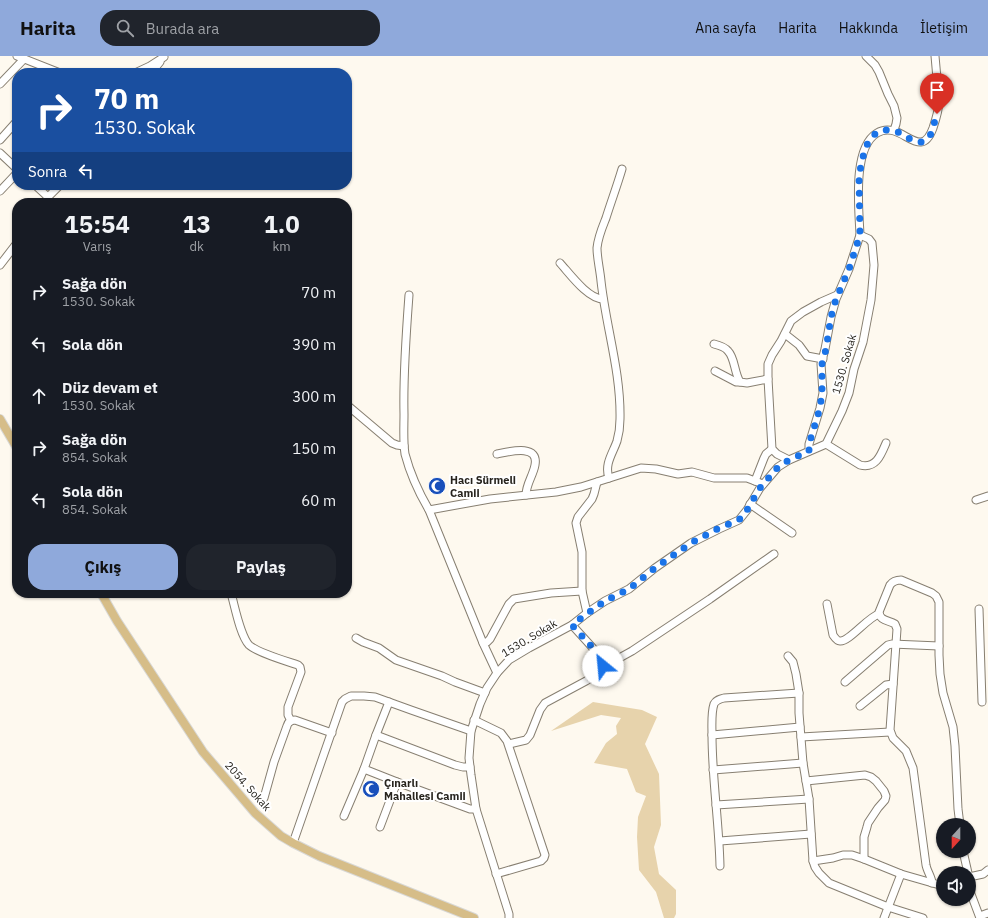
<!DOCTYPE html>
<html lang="tr">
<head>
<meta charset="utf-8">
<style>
  :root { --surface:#171b24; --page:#20242c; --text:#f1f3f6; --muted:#9ea1a6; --accent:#8fa9db }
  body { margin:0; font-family:"IBM Plex Sans",sans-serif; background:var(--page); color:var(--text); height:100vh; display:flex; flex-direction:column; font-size:15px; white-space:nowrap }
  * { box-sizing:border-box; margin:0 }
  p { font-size:13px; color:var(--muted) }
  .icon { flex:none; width:22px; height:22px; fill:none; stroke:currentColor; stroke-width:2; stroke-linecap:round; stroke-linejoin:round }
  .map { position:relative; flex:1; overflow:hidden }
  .side { position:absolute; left:12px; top:142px; width:340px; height:400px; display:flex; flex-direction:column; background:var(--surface); border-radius:16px; box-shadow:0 1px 3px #0004 }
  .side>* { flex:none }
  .top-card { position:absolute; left:12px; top:12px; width:340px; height:122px; border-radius:16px; box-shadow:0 1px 3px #0004; background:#1a4fa0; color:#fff; overflow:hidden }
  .needle { width:26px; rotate:201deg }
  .controls { position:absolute; left:936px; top:762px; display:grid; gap:8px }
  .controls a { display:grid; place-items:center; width:40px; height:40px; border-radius:50%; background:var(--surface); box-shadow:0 1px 3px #0004; font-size:20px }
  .pin { position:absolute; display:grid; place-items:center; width:34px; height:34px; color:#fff; margin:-41px -17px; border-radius:50% 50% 50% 0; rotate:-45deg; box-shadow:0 0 4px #0007 }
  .pin .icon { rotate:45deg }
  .me { position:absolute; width:44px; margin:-22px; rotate:332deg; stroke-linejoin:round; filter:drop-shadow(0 0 3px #0008) }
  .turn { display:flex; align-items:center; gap:14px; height:84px; padding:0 16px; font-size:18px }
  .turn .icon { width:52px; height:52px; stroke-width:2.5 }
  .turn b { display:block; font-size:28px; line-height:34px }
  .then { display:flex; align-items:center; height:38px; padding:0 16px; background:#0003; gap:8px; font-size:15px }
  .eta { display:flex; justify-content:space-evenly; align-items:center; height:68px; text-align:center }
  .eta b { font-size:24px; font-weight:800; line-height:28px }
  .cta { display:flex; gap:8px; margin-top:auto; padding:8px 16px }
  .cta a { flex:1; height:46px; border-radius:16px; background:var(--accent); color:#111; font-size:16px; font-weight:800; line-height:46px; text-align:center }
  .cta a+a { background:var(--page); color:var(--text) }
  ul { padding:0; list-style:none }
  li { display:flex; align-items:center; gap:12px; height:52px; padding:0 16px }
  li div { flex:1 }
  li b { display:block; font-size:15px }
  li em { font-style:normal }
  header { display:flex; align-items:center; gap:24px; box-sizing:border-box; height:56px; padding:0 20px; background:var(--accent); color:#111 }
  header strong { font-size:19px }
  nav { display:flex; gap:22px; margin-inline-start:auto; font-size:14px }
  .search { width:280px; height:36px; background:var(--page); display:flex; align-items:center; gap:10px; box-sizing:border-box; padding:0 14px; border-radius:16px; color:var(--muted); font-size:15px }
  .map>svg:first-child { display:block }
</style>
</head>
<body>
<header>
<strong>Harita</strong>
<div class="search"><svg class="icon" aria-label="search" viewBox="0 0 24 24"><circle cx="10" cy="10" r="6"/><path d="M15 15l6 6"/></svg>Burada ara</div>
<nav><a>Ana sayfa</a><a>Harita</a><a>Hakkında</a><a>İletişim</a></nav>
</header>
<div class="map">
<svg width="988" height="862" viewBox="0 0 988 862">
  <rect width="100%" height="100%" fill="#fef9ef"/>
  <polygon fill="#e7d3ac" points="593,646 642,654 657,661 645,688 659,718 661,769 654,791 659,818 676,834 676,858 674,862 664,862 656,836 639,814 637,781 638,761 646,740 636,736 627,713 594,707 606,687 617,678 616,670 621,662 601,659 551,675"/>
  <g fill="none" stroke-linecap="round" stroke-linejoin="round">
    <defs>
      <g id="minor">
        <polyline points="17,0 60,17"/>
        <polyline points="866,0 875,9 879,16 888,38 894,50 897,62 896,68 894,74"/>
        <polyline points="135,17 150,10 164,1"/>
        <polyline points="151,17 160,6"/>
        <polyline points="0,28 24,3"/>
        <polyline points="0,84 17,65"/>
        <polyline points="0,97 17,113"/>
        <polyline points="35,129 48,141"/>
        <polyline points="0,135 17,117"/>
        <polyline points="45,147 48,141 60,129"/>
        <path d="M560,207c10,11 28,36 43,36"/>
        <polyline points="0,209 17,187"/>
        <path d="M409,239c-3,40 -6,79 -5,119 0,13 -1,27 1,40 5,19 14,39 24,56l61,-11 66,-7 25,-5 60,-19 15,1 22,5 14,-2 22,6h33l16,6"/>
        <polyline points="785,278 799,289 807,300 823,303"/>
        <path d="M714,288c4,1 11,3 14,7 7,7 6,21 12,31l7,1 21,-4"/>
        <polyline points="715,315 736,326 740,326"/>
        <polyline points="347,349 392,387 397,389 404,390"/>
        <path d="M826,388l34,21c16,4 21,-10 26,-22"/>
        <polyline points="809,395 809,388 820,352 823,337 821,308 825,293 831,261 836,243 849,213 860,179"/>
        <path d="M497,398c11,-2 42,-11 38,11 -2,11 -9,19 -9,30"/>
        <polyline points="789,404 777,398 772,393 768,323 768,308 772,299 781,285 791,265 803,256 821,246 837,239"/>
        <path d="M609,422c-5,-14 4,-25 8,-37 2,-7 3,-15 3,-22 1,-47 -14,-92 -19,-138 -1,-11 -4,-23 -4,-33 1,-11 5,-20 9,-30 5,-16 11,-32 16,-49"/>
        <polyline points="755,425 764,402 766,398 772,393"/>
        <polyline points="976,444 988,440"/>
        <polyline points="750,448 792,477"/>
        <polyline points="429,454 483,587 497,617"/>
        <path d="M231,537c4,14 9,42 18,52 9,8 37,16 49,20l2,2 1,5 -13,35v8l3,6"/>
        <path d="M827,548l6,31c2,3 4,6 7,6 9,1 28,-24 39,-27"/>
        <polyline points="979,553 982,646"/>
        <polyline points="587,557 582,535 582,496 576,467 578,461 592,443 594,438 597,426"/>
        <polyline points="356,582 363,586 379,592 396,604 442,620 455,626 485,637"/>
        <polyline points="483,587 487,586 490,583 509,548 514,543 551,537 582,535"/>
        <polyline points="788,600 793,606 796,618 799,637 799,657 803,707 809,743 813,805 815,811 819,817 829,827 888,851 923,862"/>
        <polyline points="603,607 608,608 612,606 632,595 710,543 774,498"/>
        <polyline points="845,626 888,589 892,588 939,590"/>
        <polyline points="389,646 376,679 364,713 397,726 470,753 476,753"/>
        <polyline points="860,650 886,629 893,628"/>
        <polyline points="474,664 501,677 507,685 545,799 544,802 541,805 496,818"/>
        <polyline points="376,679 455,709 463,711 470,711"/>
        <polyline points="712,679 800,671"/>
        <polyline points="801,681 890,676"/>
        <polyline points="509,688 526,684 530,679 540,654 545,647 586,625 597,618 602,612 603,610 603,605 601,601 572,569"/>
        <polyline points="713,714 803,707"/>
        <polyline points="806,725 865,719 871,721 876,725 884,735 886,740 885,744 878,752 868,767 867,771 864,781 864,803"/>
        <path d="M264,742l10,-36 13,-36c1,-4 4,-6 8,-6l37,13"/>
        <polyline points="716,749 809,743"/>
        <polyline points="344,760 364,713"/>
        <polyline points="380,771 397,726"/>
        <polyline points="720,785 811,778"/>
        <polyline points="293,787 342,646 345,643 351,640 364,640 375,641 411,654 471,675"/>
        <polyline points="963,795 968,817"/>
        <polyline points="813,805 833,802 843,799 852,799 864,803 901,818 943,830"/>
        <path d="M720,810c-1,-44 -8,-88 -8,-131 0,-10 -1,-22 2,-31 2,-4 6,-5 10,-6l75,-5"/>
        <polyline points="969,821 983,818 988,814"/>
        <polyline points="969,824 971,838 980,862"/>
        <path d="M932,827c0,-5 -5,-12 -6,-18l-13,-97 -7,-17 -13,-13 -3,-8 7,-101 -2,-5c-7,-4 -15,-3 -16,-12l11,-27c3,-4 6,-5 11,-5l31,13 4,3 3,6v53l1,19 3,19 10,34 2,19 3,63 2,16"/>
        <polyline points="980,860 988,857"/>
        <path d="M509,862v-4l-33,-105 -5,-34 -2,-17 2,-27 9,-27 7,-16 10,-15 12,-13 20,-12 43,-23 15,-12 18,-12 24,-12 26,-21 36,-25 28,-14 20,-9 8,-10 13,-22 18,-21 11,-7 37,-16 16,-33 7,-18 5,-24 9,-27 8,-42 3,-35 -2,-22 -3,-4 -9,-4c-1,-26 -8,-87 17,-102 24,-15 43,31 56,-5 3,-9 6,-18 6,-27l-4,-45"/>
        <polyline points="884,862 901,818"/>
      </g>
      <g id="major">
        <polyline points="0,363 17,392"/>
        <polyline points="101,537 117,565 182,664 203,696 255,757 281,780 293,787 319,800 474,862"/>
      </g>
    </defs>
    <use href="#minor" stroke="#877f71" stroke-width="9"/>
    <use href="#major" stroke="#d8d8d6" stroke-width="10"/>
    <use href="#minor" stroke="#fff" stroke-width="7"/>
    <use href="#major" stroke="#d6bd88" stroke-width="8"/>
  </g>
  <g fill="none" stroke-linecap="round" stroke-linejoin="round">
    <polyline stroke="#1a73e8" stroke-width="7" stroke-dasharray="0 12.6" points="603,610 603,605 601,601 572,569 588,557 605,545 629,533 655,512 691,487 719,472 739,464 747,454 760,432 778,411 789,404 809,395 809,388 820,352 822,337 822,308 826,293 831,261 836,243 849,213 860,179 859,119 865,92 871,82 876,77 882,74 894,74 900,77 912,84 917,86 922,86 925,85 931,78 937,58"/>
  </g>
  <defs>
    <symbol id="mosque-disc" viewBox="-11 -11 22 22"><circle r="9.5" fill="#184fbb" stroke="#fff"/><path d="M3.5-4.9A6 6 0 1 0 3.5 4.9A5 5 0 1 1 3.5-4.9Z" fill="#fff"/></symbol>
  </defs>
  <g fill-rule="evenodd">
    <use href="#mosque-disc" x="427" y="420" width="20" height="20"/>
    <use href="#mosque-disc" x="361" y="723" width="20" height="20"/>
  </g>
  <g text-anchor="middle" stroke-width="4" stroke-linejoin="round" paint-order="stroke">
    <g font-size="11" fill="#27241e" stroke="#fff">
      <text transform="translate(844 308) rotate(-74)" y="4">1530. Sokak</text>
      <text transform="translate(529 582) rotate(-31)" y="4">1530. Sokak</text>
      <text transform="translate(248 730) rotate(48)" y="4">2054. Sokak</text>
    </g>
    <g font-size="11" font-weight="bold" fill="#27241e" stroke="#fff" text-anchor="start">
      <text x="450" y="428">Hacı Sürmeli<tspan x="450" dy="13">Camii</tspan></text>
      <text x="384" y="731">Çınarlı<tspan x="384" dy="13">Mahallesi Camii</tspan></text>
    </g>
  </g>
</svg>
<div class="controls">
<a><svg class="needle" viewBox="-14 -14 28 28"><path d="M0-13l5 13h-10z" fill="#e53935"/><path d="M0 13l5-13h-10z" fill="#9ea1a6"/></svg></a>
<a><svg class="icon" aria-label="sound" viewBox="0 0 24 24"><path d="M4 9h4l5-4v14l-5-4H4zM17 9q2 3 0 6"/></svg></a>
</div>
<div class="pin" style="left:937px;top:58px;background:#d93025"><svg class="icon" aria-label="arrive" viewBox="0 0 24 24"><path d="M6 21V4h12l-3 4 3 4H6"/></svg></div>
<svg class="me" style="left:603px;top:610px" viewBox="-20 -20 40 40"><circle r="19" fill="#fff"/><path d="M0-13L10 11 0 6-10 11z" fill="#1a73e8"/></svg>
<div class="top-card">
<div class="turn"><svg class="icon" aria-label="right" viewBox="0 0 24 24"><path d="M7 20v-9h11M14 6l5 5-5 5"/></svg><div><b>70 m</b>1530. Sokak</div></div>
<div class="then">Sonra<svg class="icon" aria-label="left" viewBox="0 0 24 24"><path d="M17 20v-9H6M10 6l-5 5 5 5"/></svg></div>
</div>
<section class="side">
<div class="eta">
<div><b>15:54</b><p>Varış</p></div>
<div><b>13</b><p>dk</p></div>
<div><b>1.0</b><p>km</p></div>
</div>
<ul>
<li><svg class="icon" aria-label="right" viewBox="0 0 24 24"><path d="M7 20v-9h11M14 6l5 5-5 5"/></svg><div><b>Sağa dön</b><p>1530. Sokak</p></div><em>70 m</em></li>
<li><svg class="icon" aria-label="left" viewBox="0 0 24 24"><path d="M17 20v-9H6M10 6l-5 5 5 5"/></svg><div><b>Sola dön</b></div><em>390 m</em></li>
<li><svg class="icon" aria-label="ahead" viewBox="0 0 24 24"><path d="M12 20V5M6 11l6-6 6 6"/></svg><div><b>Düz devam et</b><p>1530. Sokak</p></div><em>300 m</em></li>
<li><svg class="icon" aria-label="right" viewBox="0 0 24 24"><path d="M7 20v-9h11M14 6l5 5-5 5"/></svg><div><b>Sağa dön</b><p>854. Sokak</p></div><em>150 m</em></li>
<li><svg class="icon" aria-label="left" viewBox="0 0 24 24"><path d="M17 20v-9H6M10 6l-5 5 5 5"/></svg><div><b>Sola dön</b><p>854. Sokak</p></div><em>60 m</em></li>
</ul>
<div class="cta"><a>Çıkış</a><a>Paylaş</a></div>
</section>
</div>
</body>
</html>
